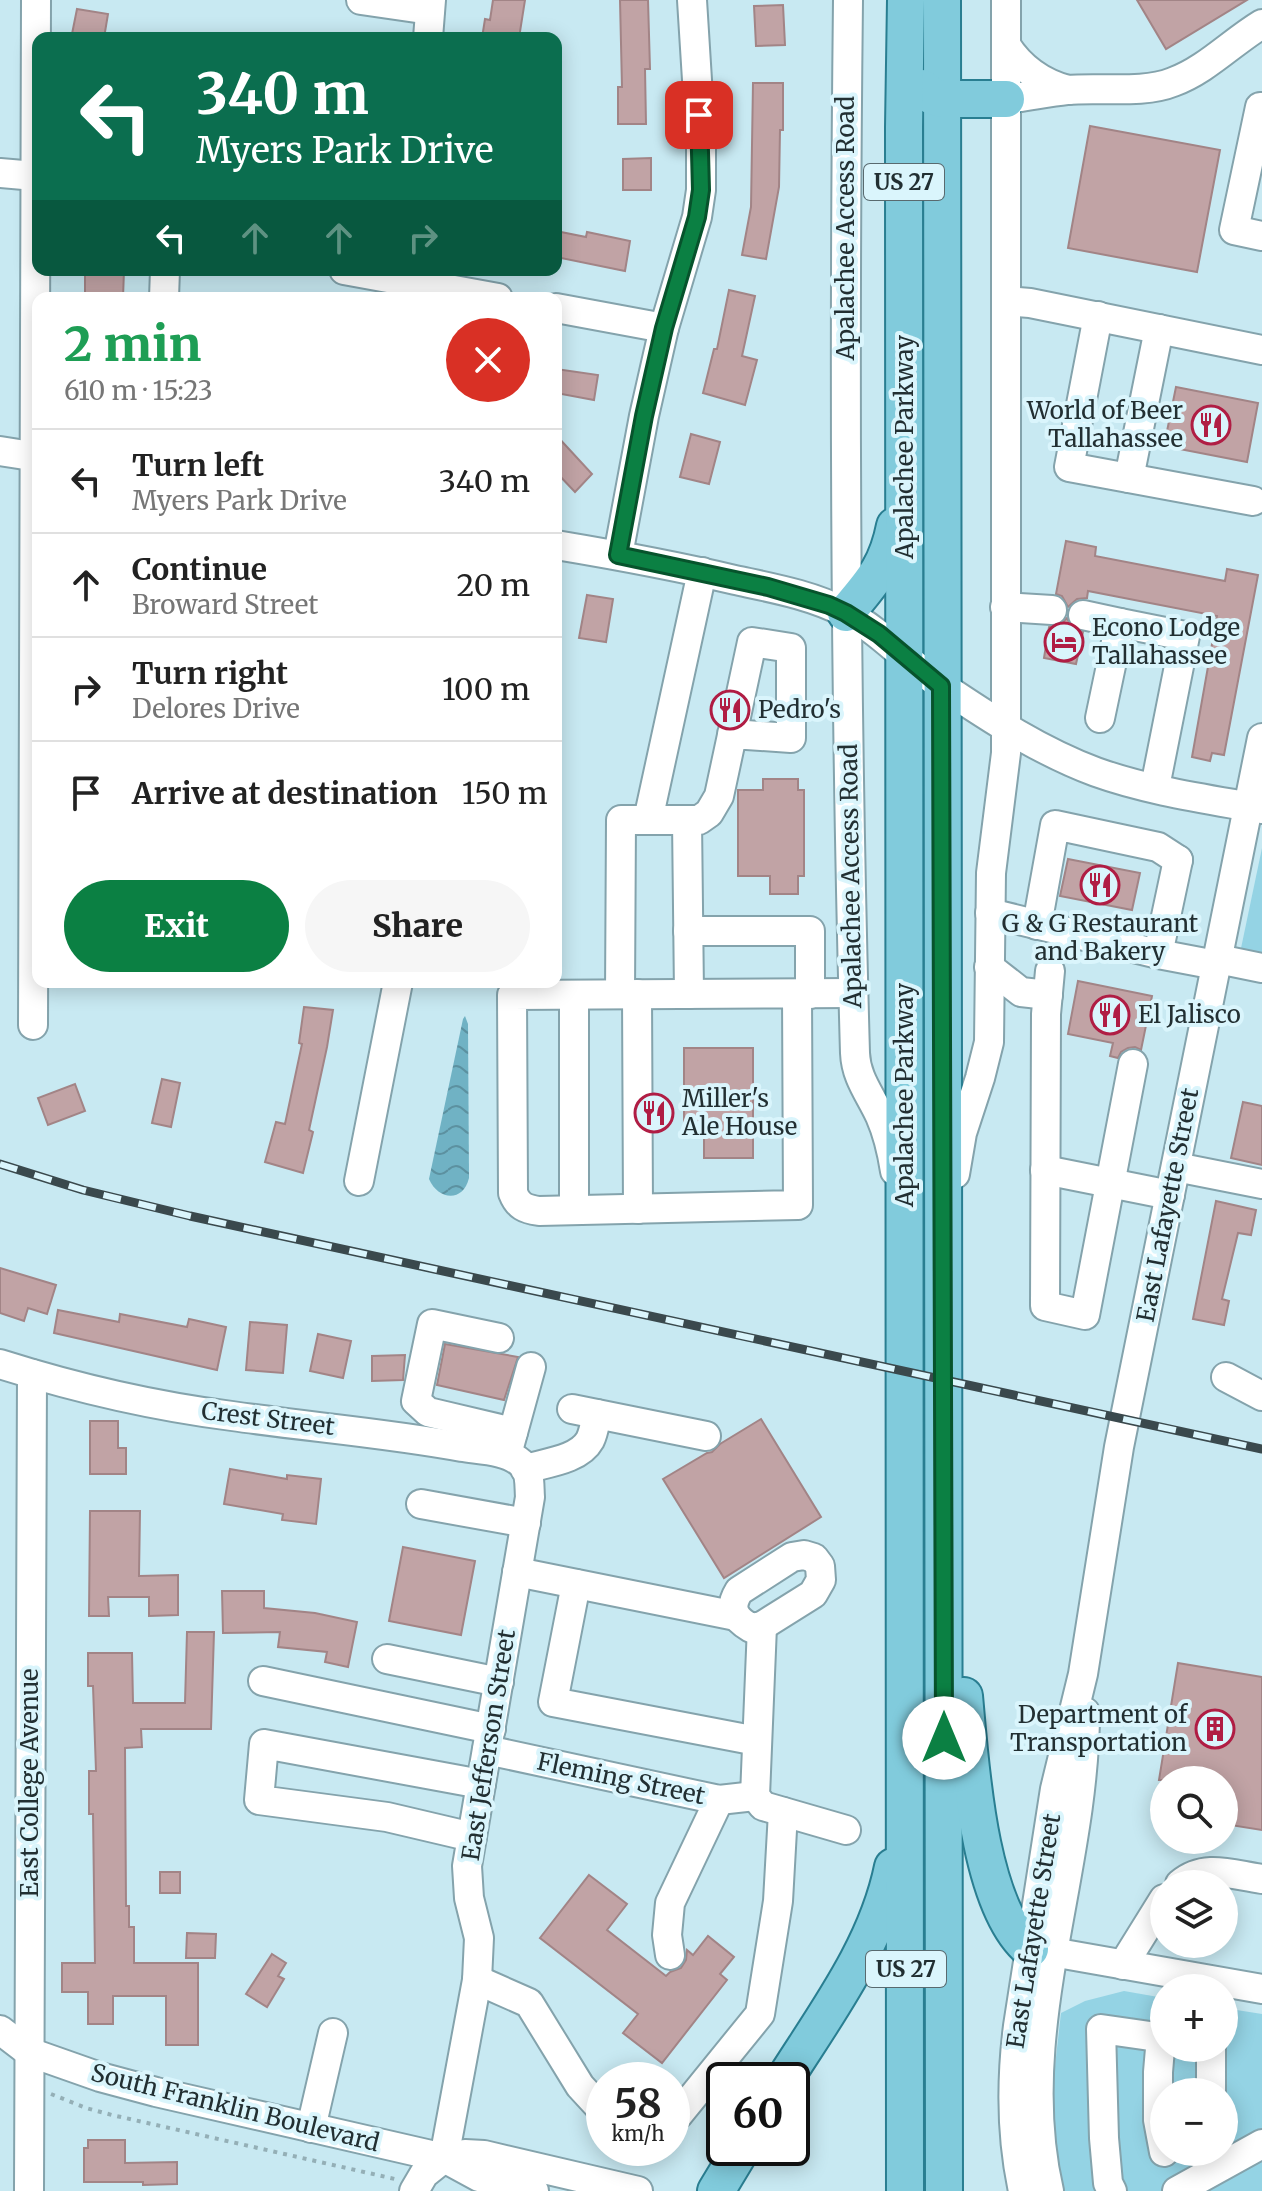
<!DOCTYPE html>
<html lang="en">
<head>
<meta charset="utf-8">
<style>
  :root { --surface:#fff; --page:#f6f6f6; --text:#222; --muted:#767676; --line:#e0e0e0; --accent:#0b8043 }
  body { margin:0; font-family:Merriweather,serif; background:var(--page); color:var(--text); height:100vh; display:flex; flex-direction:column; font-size:30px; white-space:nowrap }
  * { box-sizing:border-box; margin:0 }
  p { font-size:26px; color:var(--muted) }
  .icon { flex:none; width:44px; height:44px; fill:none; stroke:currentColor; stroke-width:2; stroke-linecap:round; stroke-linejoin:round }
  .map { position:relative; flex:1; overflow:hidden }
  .side { position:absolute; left:32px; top:292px; width:530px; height:696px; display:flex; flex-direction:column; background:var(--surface); border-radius:16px; box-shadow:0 4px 20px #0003 }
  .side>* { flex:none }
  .guide { position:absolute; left:32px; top:32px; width:530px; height:244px; border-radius:16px; box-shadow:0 4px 20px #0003; background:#0b6e4f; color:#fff; overflow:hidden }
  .buttons { position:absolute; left:1150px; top:1766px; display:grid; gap:16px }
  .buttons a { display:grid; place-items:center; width:88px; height:88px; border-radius:50%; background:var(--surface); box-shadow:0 4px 20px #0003; font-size:40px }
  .speed { position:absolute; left:586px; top:2062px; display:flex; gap:16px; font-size:40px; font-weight:700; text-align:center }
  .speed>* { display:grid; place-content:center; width:104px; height:104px; border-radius:50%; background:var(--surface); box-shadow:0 4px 20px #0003; line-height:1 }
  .speed small { font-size:20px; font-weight:400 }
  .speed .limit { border:4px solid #111; border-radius:12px; background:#fff; color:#111 }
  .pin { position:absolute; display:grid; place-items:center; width:68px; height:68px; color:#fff; margin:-34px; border-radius:16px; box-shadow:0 4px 12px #0006 }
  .me { position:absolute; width:88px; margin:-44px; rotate:0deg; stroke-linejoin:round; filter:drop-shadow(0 0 6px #0008) }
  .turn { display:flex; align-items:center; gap:28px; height:168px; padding:0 32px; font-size:36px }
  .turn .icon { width:104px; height:104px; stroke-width:2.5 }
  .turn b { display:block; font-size:56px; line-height:68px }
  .lanes { display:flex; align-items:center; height:76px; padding:0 32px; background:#0003; justify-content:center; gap:40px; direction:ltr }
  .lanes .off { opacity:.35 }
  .round { display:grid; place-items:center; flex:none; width:84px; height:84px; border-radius:42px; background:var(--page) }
  .summary { display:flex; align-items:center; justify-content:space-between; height:136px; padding:0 32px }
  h1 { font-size:48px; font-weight:800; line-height:60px; color:#1e9e55 }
  .cta { display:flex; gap:16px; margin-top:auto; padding:16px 32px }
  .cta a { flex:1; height:92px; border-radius:48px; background:var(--accent); color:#fff; font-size:32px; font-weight:800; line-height:92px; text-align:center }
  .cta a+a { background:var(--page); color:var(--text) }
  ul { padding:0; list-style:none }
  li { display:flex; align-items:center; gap:24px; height:104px; padding:0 32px; border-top:2px solid var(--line) }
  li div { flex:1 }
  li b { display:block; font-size:30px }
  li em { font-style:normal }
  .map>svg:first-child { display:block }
</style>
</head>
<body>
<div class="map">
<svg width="1262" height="2191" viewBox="0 0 1262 2191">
  <defs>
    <pattern id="grass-dots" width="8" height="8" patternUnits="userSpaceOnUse" patternTransform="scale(2)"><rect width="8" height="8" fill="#94d3e4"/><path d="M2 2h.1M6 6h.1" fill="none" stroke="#7fb5c4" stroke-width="1.8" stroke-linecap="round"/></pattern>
    <pattern id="water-waves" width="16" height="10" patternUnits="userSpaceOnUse" patternTransform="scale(2)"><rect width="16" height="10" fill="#70b2c4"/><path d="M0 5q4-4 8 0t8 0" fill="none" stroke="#5c91a0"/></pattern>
  </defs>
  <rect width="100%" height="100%" fill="#c8e9f2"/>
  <polygon fill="url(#grass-dots)" points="921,798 928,855 932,2175 917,2171"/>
  <g fill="#94d3e4" fill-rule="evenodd">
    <polygon points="1262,848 1262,956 1240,953"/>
    <path d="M1124,1991l40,7v50h60v-40l38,6v177h-199l-9,-53 -1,-54 8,-71 24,-12zM1164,2092h60v60h-60z"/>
  </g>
  <path fill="url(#water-waves)" d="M465,1016l3,8 1,154c-6,25 -31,22 -40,1l34,-160z"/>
  <g fill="#c1a3a5" stroke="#a28486" stroke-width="2">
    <polygon points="493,0 525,0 519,38 482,38 485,19 490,20"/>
    <polygon points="620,0 648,0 650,69 645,69 646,124 618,124 618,87 622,87"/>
    <polygon points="1137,0 1247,0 1166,49"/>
    <polygon points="783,5 785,45 756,46 754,6"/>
    <polygon points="77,9 108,14 104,38 77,38 78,35 72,34"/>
    <polygon points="753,83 783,83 783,130 780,130 779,187 766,259 742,255 751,207"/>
    <polygon points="1090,126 1220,150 1197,272 1068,248"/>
    <polygon points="651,158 651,190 623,190 623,159"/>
    <polygon points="556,231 586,237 587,232 630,241 625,271 556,257"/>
    <polygon points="85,270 124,270 123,298 85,298"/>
    <polygon points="729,290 755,296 742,356 757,360 745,405 703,393 714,349 717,349"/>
    <polygon points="556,369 598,375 594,400 556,393"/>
    <polygon points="1176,387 1258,403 1247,462 1164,446"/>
    <polygon points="691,434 720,442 709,484 680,477"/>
    <polygon points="556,435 592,474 575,492 556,472"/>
    <polygon points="1066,541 1096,547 1095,556 1225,581 1227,569 1258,575 1224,755 1212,753 1210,761 1192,757 1217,616 1088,591 1087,598 1077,599 1068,607 1062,596 1056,594"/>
    <polygon points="587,595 613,599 606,642 579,638"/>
    <polygon points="1067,618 1072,628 1083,632 1076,664 1044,658 1049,627 1060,625"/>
    <polygon points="763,779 798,779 798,790 804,790 804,876 798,876 798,894 770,894 770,876 738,876 738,790 763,790"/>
    <polygon points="1068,859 1140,873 1132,910 1060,896"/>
    <polygon points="1078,981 1152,996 1141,1050 1135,1047 1128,1048 1121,1052 1118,1058 1110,1056 1113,1043 1068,1034"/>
    <polygon points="304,1007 333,1010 327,1047 309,1130 313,1132 303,1173 265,1162 276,1122 285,1124 302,1044 299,1043"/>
    <polygon points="684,1048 753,1048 753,1158 704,1158 704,1128 684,1128"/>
    <polygon points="162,1079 180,1083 171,1127 152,1123"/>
    <polygon points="75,1084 85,1111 48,1125 38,1098"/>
    <polygon points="1243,1102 1262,1106 1262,1165 1231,1158"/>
    <polygon points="1216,1201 1256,1210 1251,1235 1238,1233 1222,1299 1229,1301 1224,1325 1193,1319"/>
    <polygon points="0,1268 56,1285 47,1314 28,1308 24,1321 0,1313"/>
    <polygon points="58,1310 119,1322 120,1314 187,1327 189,1319 226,1327 217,1370 54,1333"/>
    <polygon points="250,1322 287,1325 283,1373 246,1370"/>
    <polygon points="318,1334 351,1341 343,1378 310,1371"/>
    <polygon points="445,1344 518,1357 504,1400 437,1385"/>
    <polygon points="405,1355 403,1380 372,1381 372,1356"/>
    <polygon points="761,1419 821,1517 724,1578 663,1479 707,1453 712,1452 720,1444"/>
    <polygon points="90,1421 118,1421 118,1448 126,1448 126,1474 90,1474"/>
    <polygon points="230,1469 287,1479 287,1475 321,1479 316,1524 282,1520 283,1514 224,1504"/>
    <polygon points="90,1511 140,1511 139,1576 178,1575 178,1615 149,1616 149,1597 108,1597 109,1616 89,1616"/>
    <polygon points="403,1547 475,1561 461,1635 389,1621"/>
    <polygon points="222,1591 264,1591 264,1608 315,1613 357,1622 348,1667 325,1662 327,1652 278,1647 280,1632 223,1633"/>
    <polygon points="187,1632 214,1632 211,1729 141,1729 142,1747 125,1748 126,1906 129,1906 129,1927 134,1927 134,1963 198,1963 198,2045 166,2045 166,1996 113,1996 113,2024 88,2024 88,1992 62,1992 62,1963 95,1963 93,1814 89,1814 89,1771 96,1771 93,1686 88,1686 88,1653 132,1653 133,1703 185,1703"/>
    <polygon points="1178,1663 1262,1677 1262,1830 1224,1824 1224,1780 1159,1780"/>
    <rect x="160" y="1872" width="20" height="21"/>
    <polygon points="589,1875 627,1904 607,1930 666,1976 670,1972 681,1968 686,1960 687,1950 693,1955 708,1936 734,1957 720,1974 727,1980 662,2063 623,2033 638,2014 540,1938"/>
    <polygon points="187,1933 216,1934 215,1958 186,1958"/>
    <polygon points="272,1954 286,1963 278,1976 284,1979 267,2007 246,1994"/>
    <polygon points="88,2140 125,2140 125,2163 177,2162 177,2184 143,2185 143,2182 84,2182 84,2148 88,2148"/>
  </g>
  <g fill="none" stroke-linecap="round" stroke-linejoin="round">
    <defs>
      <g id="minor">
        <polyline points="361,0 430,10"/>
        <path d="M848,0c-4,351 -3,702 7,1053 1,25 15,41 25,63 8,18 12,36 15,55"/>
        <polyline points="428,38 431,0"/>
        <path d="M1006,45c14,22 36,38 62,45"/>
        <path d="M1006,99c20,-2 41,-7 61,-9 32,-3 77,4 106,-8 33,-12 59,-40 89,-58"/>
        <polyline points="1262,107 1260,107 1234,230 1262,236"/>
        <polyline points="0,173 35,176"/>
        <polyline points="344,270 498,298"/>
        <polyline points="164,298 165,270"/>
        <polyline points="1006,301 1030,303 1262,350"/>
        <polyline points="556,308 664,328"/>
        <polyline points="1098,316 1069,467 1253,501"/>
        <polyline points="0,451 38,457"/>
        <polyline points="1129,478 1159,329"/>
        <path d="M556,545c60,10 120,21 179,35 37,8 77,15 111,33 36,19 62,50 96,73 49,33 98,65 154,86 53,19 111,27 166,37"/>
        <polyline points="618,555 644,416 664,328 697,217 701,190 701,144 692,0"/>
        <polyline points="1005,607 1052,610"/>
        <polyline points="1083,615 1120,623"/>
        <polyline points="1100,718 1120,623 1185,636 1155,787"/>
        <polyline points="648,820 702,572"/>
        <polyline points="687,820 689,994"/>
        <polyline points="990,913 1158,954 1216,965"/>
        <polyline points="1037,925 1055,825 1158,847 1178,860"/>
        <polyline points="688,931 810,931 810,994"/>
        <polyline points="1158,954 1178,860"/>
        <polyline points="1218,959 1262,968"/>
        <polyline points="989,967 1021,992 1048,995"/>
        <polyline points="1050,971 1046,1014 1045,1306 1085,1315 1133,1064"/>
        <polyline points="620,994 621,820 699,820 709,813 719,796 752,642 791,648 791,738 732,734"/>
        <polyline points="637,994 638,1209"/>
        <path d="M797,994l1,211 -259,6c-14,-2 -21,-5 -26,-18l-1,-198 341,-2"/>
        <polyline points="574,995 574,1210"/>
        <polyline points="33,1025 36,0"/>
        <polyline points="1176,1167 1262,1184"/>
        <polyline points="1045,1170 1170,1195"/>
        <polyline points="955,1174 962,1133 980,1078 989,1042 991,873 1006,753 1006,0"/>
        <polyline points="359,1181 398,982"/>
        <polyline points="499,1338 432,1324 416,1401 428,1412 513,1432"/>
        <path d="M0,1364c76,24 153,42 232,52 77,11 154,17 230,31 19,3 44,3 59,16 10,7 8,22 9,34l-63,369 2,32 10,40 -2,42 -33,178 -20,16 -10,17"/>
        <polyline points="1226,1377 1262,1396"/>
        <polyline points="572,1409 706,1436"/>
        <polyline points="509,1447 531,1367"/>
        <path d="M525,1469c20,-6 54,-9 65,-29 4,-8 5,-18 7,-26"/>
        <polyline points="421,1504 526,1523"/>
        <path d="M804,1555l10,3 6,8 1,14 -8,14 -51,32 -11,2c-17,-10 -23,-19 -12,-37l53,-34z"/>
        <polyline points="517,1572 736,1616"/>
        <polyline points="576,1584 553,1702 757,1741"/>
        <polyline points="762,1626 755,1796 763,1806 846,1830"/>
        <polyline points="387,1659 499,1682"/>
        <polyline points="263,1681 491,1729"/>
        <polyline points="487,1750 719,1800 755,1796"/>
        <polyline points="472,1837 387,1817 259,1800 264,1744 481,1784"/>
        <path d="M1180,1884c25,-21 52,-9 82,-5"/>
        <polyline points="1035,1949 1262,1989"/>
        <polyline points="670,1955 667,1935 670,1903 719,1800"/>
        <polyline points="1123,1965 1164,1899"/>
        <polyline points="477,1980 529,2003 580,2086 604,2112"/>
        <polyline points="0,2030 29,2052 100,2077 156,2092 444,2158 479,2177 534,2191"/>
        <polyline points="1161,2037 1158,2072 1158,2120 1164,2152"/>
        <polyline points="1211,2048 1211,2092"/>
        <polyline points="672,2118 678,2115 760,2014 778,1901 783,1812"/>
        <polyline points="311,2128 333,2033"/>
        <polyline points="444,2158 465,2154 484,2155 638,2191"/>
        <polyline points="29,2191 32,1374"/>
        <path d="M1023,2191c-12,-55 -12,-109 -5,-165l37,-237 28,-115 36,-227 143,-709"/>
        <path d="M1049,2191c-37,-159 36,-319 36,-479"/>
        <polyline points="1112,2191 1108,2183 1104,2138 1101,2029 1164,2038"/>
        <polyline points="1177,2191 1262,2144"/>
      </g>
      <g id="major">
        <polyline points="942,0 944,2191"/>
        <polyline points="922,88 932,96 941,99 1006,99"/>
        <path d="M846,613c26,-31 41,-46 49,-87"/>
        <path d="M964,1696c6,65 14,210 66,253"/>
        <path d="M784,2080c43,-68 93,-134 109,-213"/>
        <polyline points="716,2191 742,2148"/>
        <polyline points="905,2191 904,127 906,0"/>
      </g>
    </defs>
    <use href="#minor" stroke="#84a3ac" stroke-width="32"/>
    <use href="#major" stroke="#297e91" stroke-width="40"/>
    <polyline stroke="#94afb6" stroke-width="4" stroke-dasharray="4 6" stroke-linecap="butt" points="51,2094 86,2108 112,2115 395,2179"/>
    <use href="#minor" stroke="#fff" stroke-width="28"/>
    <use href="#major" stroke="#81cbdc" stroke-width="36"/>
    <defs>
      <polyline id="rail" points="0,1164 83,1190 190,1216 1262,1449"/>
    </defs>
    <use href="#rail" stroke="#3a494d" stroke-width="9"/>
    <use href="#rail" stroke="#daf5fc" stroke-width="6" stroke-dasharray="18" stroke-linecap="butt"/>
  </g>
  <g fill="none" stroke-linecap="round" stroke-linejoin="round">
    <defs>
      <polyline id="route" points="699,115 701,190 697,217 664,328 644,416 618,555 768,587 829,605 846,613 879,634 941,686 944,1738"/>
    </defs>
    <use href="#route" stroke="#07532c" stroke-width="20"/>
    <use href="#route" stroke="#0b8043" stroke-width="14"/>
  </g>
  <defs>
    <symbol id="restaurant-ring" viewBox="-11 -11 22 22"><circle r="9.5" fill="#daf5fc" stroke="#b01d44" stroke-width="1.5"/><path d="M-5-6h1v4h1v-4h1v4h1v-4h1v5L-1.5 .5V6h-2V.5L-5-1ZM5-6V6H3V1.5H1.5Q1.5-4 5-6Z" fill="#b01d44"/></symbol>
    <symbol id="hotel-ring" viewBox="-11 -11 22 22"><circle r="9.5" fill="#daf5fc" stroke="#b01d44" stroke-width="1.5"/><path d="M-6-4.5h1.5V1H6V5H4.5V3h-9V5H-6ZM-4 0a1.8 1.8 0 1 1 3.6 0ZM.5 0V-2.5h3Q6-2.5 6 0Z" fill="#b01d44"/></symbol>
    <symbol id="building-ring" viewBox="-11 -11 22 22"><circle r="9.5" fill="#daf5fc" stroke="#b01d44" stroke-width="1.5"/><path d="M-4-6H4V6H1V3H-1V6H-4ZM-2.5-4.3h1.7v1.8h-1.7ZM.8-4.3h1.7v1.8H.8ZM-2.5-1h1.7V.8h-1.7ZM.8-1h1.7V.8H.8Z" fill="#b01d44"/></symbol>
  </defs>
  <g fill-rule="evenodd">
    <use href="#restaurant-ring" x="1189" y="403" width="44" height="44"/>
    <use href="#hotel-ring" x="1042" y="620" width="44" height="44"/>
    <use href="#restaurant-ring" x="708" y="688" width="44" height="44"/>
    <use href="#restaurant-ring" x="1078" y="863" width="44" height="44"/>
    <use href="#restaurant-ring" x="1088" y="993" width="44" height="44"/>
    <use href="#restaurant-ring" x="632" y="1091" width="44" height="44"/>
    <use href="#building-ring" x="1193" y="1707" width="44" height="44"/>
  </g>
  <g text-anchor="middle" stroke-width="8" stroke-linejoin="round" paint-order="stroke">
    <g fill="#daf5fc" stroke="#596a6f" stroke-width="2">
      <rect x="864" y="164" width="80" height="36" rx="6"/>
      <rect x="866" y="1951" width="80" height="36" rx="6"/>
    </g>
    <g font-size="22" font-weight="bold" fill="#222f32">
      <text x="904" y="190">US 27</text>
      <text x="906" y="1977">US 27</text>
    </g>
    <g font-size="24" fill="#222f32" stroke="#daf5fc">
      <text transform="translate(846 228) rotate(-90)" y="8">Apalachee Access Road</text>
      <text transform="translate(905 447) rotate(-90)" y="8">Apalachee Parkway</text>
      <text transform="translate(851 876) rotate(-91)" y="8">Apalachee Access Road</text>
      <text transform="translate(905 1095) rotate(-90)" y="8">Apalachee Parkway</text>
      <text transform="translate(1168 1205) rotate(-79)" y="8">East Lafayette Street</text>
      <text transform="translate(268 1419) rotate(7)" y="8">Crest Street</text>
      <text transform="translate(489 1745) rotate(-81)" y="8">East Jefferson Street</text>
      <text transform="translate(621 1779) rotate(12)" y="8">Fleming Street</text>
      <text transform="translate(30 1783) rotate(-90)" y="8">East College Avenue</text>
      <text transform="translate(1034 1931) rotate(-81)" y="8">East Lafayette Street</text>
      <text transform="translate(235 2108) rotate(14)" y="8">South Franklin Boulevard</text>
    </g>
    <g font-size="24" fill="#222f32" stroke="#daf5fc" text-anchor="start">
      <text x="1183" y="419" text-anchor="end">World of Beer<tspan x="1183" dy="28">Tallahassee</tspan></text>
      <text x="1092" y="636">Econo Lodge<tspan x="1092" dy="28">Tallahassee</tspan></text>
      <text x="758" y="718">Pedro's</text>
      <text x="1100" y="932" text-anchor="middle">G &amp; G Restaurant<tspan x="1100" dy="28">and Bakery</tspan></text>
      <text x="1138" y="1023">El Jalisco</text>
      <text x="682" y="1107">Miller's<tspan x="682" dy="28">Ale House</tspan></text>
      <text x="1187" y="1723" text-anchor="end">Department of<tspan x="1187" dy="28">Transportation</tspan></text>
    </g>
  </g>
</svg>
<div class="buttons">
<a><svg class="icon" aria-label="search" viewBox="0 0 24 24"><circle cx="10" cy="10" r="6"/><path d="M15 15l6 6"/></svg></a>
<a><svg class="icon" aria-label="layers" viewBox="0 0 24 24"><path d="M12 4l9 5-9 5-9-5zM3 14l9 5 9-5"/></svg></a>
<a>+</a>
<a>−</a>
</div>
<div class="speed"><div>58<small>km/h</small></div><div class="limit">60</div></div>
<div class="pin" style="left:699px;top:115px;background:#d93025"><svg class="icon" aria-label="arrive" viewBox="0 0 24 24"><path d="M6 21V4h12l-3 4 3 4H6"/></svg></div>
<svg class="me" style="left:944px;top:1738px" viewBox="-20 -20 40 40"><circle r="19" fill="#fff"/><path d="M0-13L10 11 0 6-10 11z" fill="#0b8043"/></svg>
<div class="guide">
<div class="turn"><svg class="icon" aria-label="left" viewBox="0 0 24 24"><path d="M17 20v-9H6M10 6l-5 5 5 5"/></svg><div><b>340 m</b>Myers Park Drive</div></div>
<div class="lanes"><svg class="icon" aria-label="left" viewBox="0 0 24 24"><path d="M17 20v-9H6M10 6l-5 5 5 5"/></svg><svg class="icon off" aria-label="ahead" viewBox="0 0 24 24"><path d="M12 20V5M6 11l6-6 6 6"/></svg><svg class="icon off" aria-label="ahead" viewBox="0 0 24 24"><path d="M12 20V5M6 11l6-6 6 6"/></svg><svg class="icon off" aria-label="right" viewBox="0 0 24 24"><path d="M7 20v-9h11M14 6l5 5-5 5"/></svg></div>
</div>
<section class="side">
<div class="summary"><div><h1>2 min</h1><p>610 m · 15:23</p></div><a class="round" style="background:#d93025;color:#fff"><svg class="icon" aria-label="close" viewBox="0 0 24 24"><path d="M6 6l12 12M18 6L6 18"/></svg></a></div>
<ul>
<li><svg class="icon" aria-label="left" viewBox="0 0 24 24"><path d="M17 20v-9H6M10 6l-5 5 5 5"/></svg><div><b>Turn left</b><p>Myers Park Drive</p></div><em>340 m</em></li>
<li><svg class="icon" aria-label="ahead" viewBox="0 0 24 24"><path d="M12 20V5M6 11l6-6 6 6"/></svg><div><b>Continue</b><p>Broward Street</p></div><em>20 m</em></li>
<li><svg class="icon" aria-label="right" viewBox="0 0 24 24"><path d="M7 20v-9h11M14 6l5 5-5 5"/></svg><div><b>Turn right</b><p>Delores Drive</p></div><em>100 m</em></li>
<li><svg class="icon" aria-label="arrive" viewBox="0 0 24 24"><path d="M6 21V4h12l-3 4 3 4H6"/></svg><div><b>Arrive at destination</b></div><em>150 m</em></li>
</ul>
<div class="cta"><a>Exit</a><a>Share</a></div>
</section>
</div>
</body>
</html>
